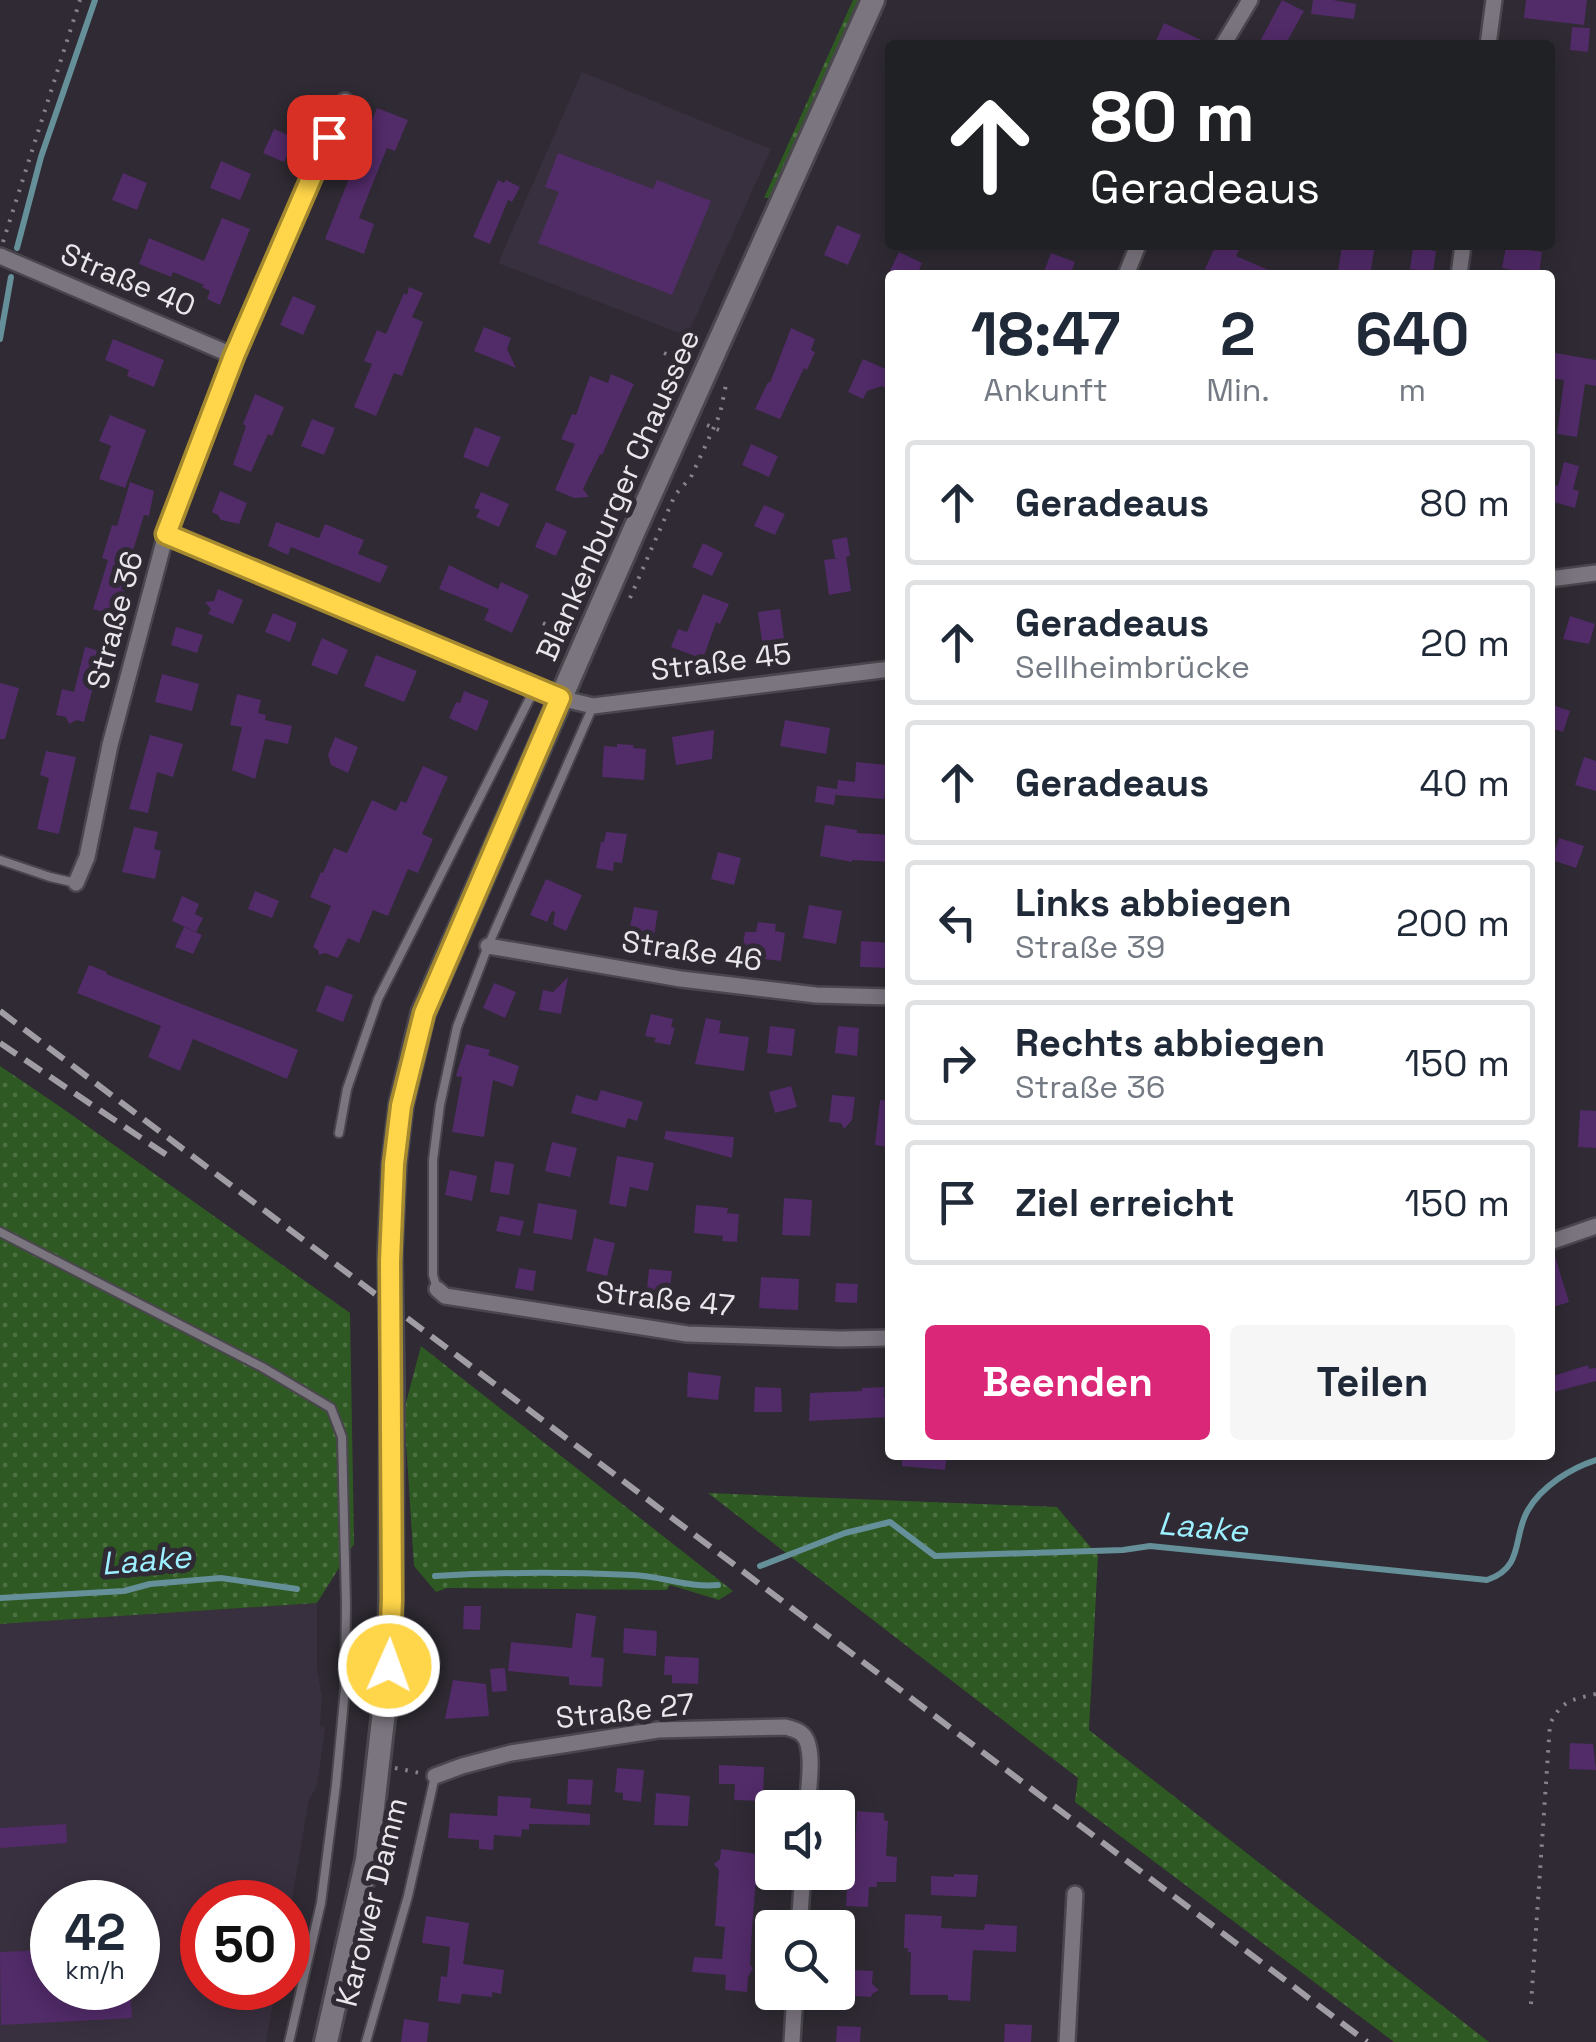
<!DOCTYPE html>
<html lang="de">
<head>
<meta charset="utf-8">
<style>
  :root { --surface:#fff; --page:#f6f6f7; --text:#1f2937; --muted:#747a83; --line:#e0e1e3; --accent:#db2777 }
  body { margin:0; font-family:"Space Grotesk",sans-serif; background:var(--page); color:var(--text); height:100vh; display:flex; flex-direction:column; font-size:38px; white-space:nowrap }
  * { box-sizing:border-box; margin:0 }
  p { font-size:32px; color:var(--muted) }
  .icon { flex:none; width:55px; height:55px; fill:none; stroke:currentColor; stroke-width:2; stroke-linecap:round; stroke-linejoin:round }
  .map { position:relative; flex:1; overflow:hidden }
  .side { position:absolute; left:885px; top:270px; width:670px; height:1190px; display:flex; flex-direction:column; background:var(--surface); border-radius:10px; box-shadow:0 5px 25px #0003 }
  .side>* { flex:none }
  .guide { position:absolute; left:885px; top:40px; width:670px; height:210px; border-radius:10px; box-shadow:0 5px 25px #0003; background:#202124; color:#fff; overflow:hidden }
  .fabs { position:absolute; left:755px; top:1790px; display:grid; gap:20px }
  .fabs a { display:grid; place-items:center; width:100px; height:100px; border-radius:10px; background:var(--surface); box-shadow:0 5px 25px #0003; font-size:50px }
  .speed { position:absolute; left:30px; top:1880px; display:flex; gap:20px; font-size:50px; font-weight:700; text-align:center }
  .speed>* { display:grid; place-content:center; width:130px; height:130px; border-radius:50%; background:var(--surface); box-shadow:0 5px 25px #0003; line-height:1 }
  .speed small { font-size:25px; font-weight:400 }
  .speed .limit { border:15px solid #d22; background:#fff; color:#111 }
  .pin { position:absolute; display:grid; place-items:center; width:85px; height:85px; color:#fff; margin:-42px; border-radius:20px; box-shadow:0 5px 15px #0006 }
  .me { position:absolute; width:110px; margin:-55px; rotate:2deg; stroke-linejoin:round; filter:drop-shadow(0 0 8px #0008) }
  .turn { display:flex; align-items:center; gap:35px; height:210px; padding:0 40px; font-size:45px }
  .turn .icon { width:130px; height:130px; stroke-width:2.5 }
  .turn b { display:block; font-size:70px; line-height:85px }
  .eta { display:flex; justify-content:space-evenly; align-items:center; height:170px; text-align:center }
  .eta b { font-size:60px; font-weight:800; line-height:70px }
  .primary-button { display:flex; gap:20px; margin-top:auto; padding:20px 40px }
  .primary-button a { flex:1; height:115px; border-radius:10px; background:var(--accent); color:#fff; font-size:40px; font-weight:800; line-height:115px; text-align:center }
  .primary-button a+a { background:var(--page); color:var(--text) }
  ul { padding:0; list-style:none }
  li { display:flex; align-items:center; gap:30px; height:125px; margin:0 20px 15px; padding:0 20px; border:5px solid var(--line); border-radius:10px }
  li div { flex:1 }
  li b { display:block; font-size:38px }
  li em { font-style:normal }
  .map>svg:first-child { display:block }
</style>
</head>
<body>
<div class="map">
<svg width="1596" height="2042" viewBox="0 0 1596 2042">
  <defs>
    <pattern id="grass-dots" width="8" height="8" patternUnits="userSpaceOnUse" patternTransform="scale(2.5)"><rect width="8" height="8" fill="#2f5922"/><path d="M2 2h.1M6 6h.1" fill="none" stroke="#4d7142" stroke-width="1.8" stroke-linecap="round"/></pattern>
  </defs>
  <rect width="100%" height="100%" fill="#2f2a33"/>
  <g fill="#39303f" fill-rule="evenodd">
    <polygon points="582,72 771,149 687,336 498,263"/>
    <path d="M317,1603v67l5,26 -2,29 5,3 -8,58 -8,13 -21,124v-21h-86v86h74l-10,54h-266v-418zM52,1902h86v86h-86z"/>
  </g>
  <g fill="url(#grass-dots)">
    <polygon points="853,0 862,0 773,198 764,198"/>
    <polygon points="0,1066 62,1108 350,1313 354,1544 317,1603 0,1624"/>
    <polygon points="421,1346 733,1591 719,1600 670,1585 667,1590 447,1588 436,1592 414,1566 404,1410"/>
    <polygon points="708,1493 1057,1507 1098,1556 1089,1730 1489,2042 1394,2042 1075,1802 1078,1778"/>
  </g>
  <g fill="none" stroke-linecap="round" stroke-linejoin="round">
    <g stroke="#659099" stroke-width="6">
      <polyline points="17,248 41,157 95,0"/>
      <polyline points="0,339 11,277"/>
      <path d="M760,1566l85,-33 45,-11 45,34 188,-6 27,-4 337,34c38,-13 25,-43 41,-70 14,-24 43,-42 68,-50"/>
      <path d="M435,1576c66,-4 132,-4 197,-1 30,1 56,13 86,10"/>
      <polyline points="0,1598 124,1591 150,1584 221,1578 297,1589"/>
    </g>
  </g>
  <g fill="#522b69">
    <polygon points="1282,0 1304,11 1285,45 1258,45"/>
    <polygon points="1313,0 1333,0 1356,4 1354,19 1311,14"/>
    <polygon points="1526,0 1587,0 1584,25 1524,18"/>
    <polygon points="1164,23 1212,45 1154,45"/>
    <polygon points="1572,27 1590,28 1588,52 1570,50"/>
    <polygon points="377,108 408,120 395,151 387,148 359,218 374,224 364,254 325,239"/>
    <polygon points="274,129 295,138 284,162 263,153"/>
    <polygon points="558,153 653,189 657,180 711,201 672,295 538,243 559,192 545,187"/>
    <polygon points="221,161 251,174 240,200 210,188"/>
    <polygon points="123,173 147,183 137,210 112,200"/>
    <polygon points="498,180 504,183 506,180 520,187 512,202 508,200 490,244 473,237"/>
    <polygon points="222,218 250,229 220,305 207,299 210,291 202,287 204,285 173,272 171,277 139,264 149,238 204,261"/>
    <polygon points="837,225 861,235 848,265 824,255"/>
    <polygon points="1216,245 1228,245 1239,250 1236,256 1280,275 1219,275 1205,269"/>
    <polygon points="1342,245 1375,245 1370,275 1338,272"/>
    <polygon points="1506,247 1542,252 1539,274 1502,268"/>
    <polygon points="1413,248 1436,251 1433,272 1410,269"/>
    <polygon points="899,252 922,263 917,275 888,275"/>
    <polygon points="1051,253 1075,262 1070,275 1043,275"/>
    <polygon points="409,287 423,293 412,317 423,322 402,376 394,373 376,416 354,407 372,364 364,361 377,330 386,334 404,293 407,295"/>
    <polygon points="293,296 316,306 303,335 280,325"/>
    <polygon points="484,327 511,338 507,349 516,368 474,351"/>
    <polygon points="791,328 815,339 811,350 815,352 807,370 804,368 780,419 755,409 768,382 770,383"/>
    <polygon points="113,339 164,360 154,387 127,376 129,370 105,360"/>
    <polygon points="1550,352 1596,360 1596,386 1585,384 1577,437 1557,434 1564,380 1550,378"/>
    <polygon points="863,359 890,371 890,390 882,386 867,391 863,399 848,392"/>
    <polygon points="611,374 634,384 602,455 600,454 583,489 589,497 574,498 555,490 575,444 561,439 572,414 576,415 590,376 608,383"/>
    <polygon points="255,394 284,407 272,436 268,434 251,472 233,465 246,426 243,424"/>
    <polygon points="110,415 146,430 125,488 99,479 111,446 99,441"/>
    <polygon points="312,419 335,428 324,455 301,446"/>
    <polygon points="475,427 501,437 488,467 463,457"/>
    <polygon points="751,444 778,456 769,477 742,465"/>
    <polygon points="1564,462 1579,466 1573,489 1579,491 1575,508 1550,501 1550,484 1558,486"/>
    <polygon points="130,482 154,491 149,516 144,515 121,589 125,590 117,616 93,609 108,560 102,558 112,525 117,526"/>
    <polygon points="220,491 247,503 239,524 221,520 218,515 212,512"/>
    <polygon points="481,492 509,504 499,527 476,517 480,510 474,508"/>
    <polygon points="764,505 785,514 775,535 754,526"/>
    <polygon points="276,522 319,538 325,524 364,540 358,554 388,566 380,583 291,547 288,555 268,546"/>
    <polygon points="546,522 567,531 556,556 535,547"/>
    <polygon points="847,537 850,556 846,557 851,591 829,595 824,560 840,558 835,558 832,540"/>
    <polygon points="703,543 723,553 712,576 692,567"/>
    <polygon points="449,565 498,589 501,582 529,595 512,633 484,620 489,609 439,589"/>
    <polygon points="218,589 243,600 233,624 208,614 211,609 205,602 214,601"/>
    <polygon points="703,594 729,604 720,624 716,622 703,659 671,647 678,629 687,632"/>
    <polygon points="780,609 784,639 762,641 758,612"/>
    <polygon points="273,613 297,623 290,642 265,632"/>
    <polygon points="1570,616 1595,624 1589,644 1563,639"/>
    <polygon points="176,627 203,635 197,653 171,645"/>
    <polygon points="322,638 348,650 337,675 311,665"/>
    <polygon points="85,647 107,653 100,678 96,676 84,722 77,720 69,724 66,717 56,715 62,689 74,692"/>
    <polygon points="376,655 417,671 404,702 364,686"/>
    <polygon points="162,674 199,684 192,711 155,702"/>
    <polygon points="0,683 19,688 5,739 0,739"/>
    <polygon points="464,691 489,701 477,731 449,718 456,702 460,703"/>
    <polygon points="237,694 261,700 258,713 266,715 265,720 292,726 288,744 265,739 255,779 232,770 242,727 230,725"/>
    <polygon points="1550,704 1570,711 1563,732 1550,728"/>
    <polygon points="785,720 830,728 826,754 780,746"/>
    <polygon points="714,730 712,759 676,765 672,737"/>
    <polygon points="150,735 183,744 173,777 157,772 148,813 129,809"/>
    <polygon points="335,737 358,747 348,773 331,765 328,755"/>
    <polygon points="617,744 634,745 633,748 646,749 644,780 602,777 604,746 617,747"/>
    <polygon points="46,751 76,757 59,834 37,829 49,778 40,775"/>
    <polygon points="1584,757 1596,761 1596,791 1575,785"/>
    <polygon points="856,762 887,765 884,799 836,795 836,792 834,805 815,802 817,786 837,789 838,780 855,782"/>
    <polygon points="423,766 448,777 422,834 433,839 418,873 408,869 388,916 373,910 359,943 348,938 338,958 325,953 319,955 318,950 313,947 331,906 310,897 321,872 323,873 334,848 347,853 372,800 396,811 401,801 406,803"/>
    <polygon points="825,825 857,830 857,833 890,835 890,862 852,860 852,862 820,856"/>
    <polygon points="134,827 158,832 154,849 161,851 155,879 122,872"/>
    <polygon points="606,832 627,834 622,863 614,862 613,871 596,868 601,842 604,842"/>
    <polygon points="1559,838 1584,846 1576,868 1552,860"/>
    <polygon points="718,852 741,858 734,885 711,879"/>
    <polygon points="546,879 582,895 566,931 553,925 555,912 552,911 547,922 530,915"/>
    <polygon points="255,891 279,901 272,918 248,909"/>
    <polygon points="182,896 199,904 195,914 203,918 196,932 172,921"/>
    <polygon points="809,905 842,911 836,944 803,938"/>
    <polygon points="634,907 658,911 653,942 628,937"/>
    <polygon points="758,922 776,924 775,931 785,933 781,961 741,956 745,932 756,932"/>
    <polygon points="184,927 202,935 193,954 175,947"/>
    <polygon points="861,941 890,943 890,968 860,967"/>
    <polygon points="89,965 107,972 106,974 298,1050 287,1079 193,1039 180,1071 148,1057 161,1026 77,993"/>
    <polygon points="568,977 561,1014 539,1010 543,990 553,992"/>
    <polygon points="494,983 516,992 505,1018 483,1008"/>
    <polygon points="326,985 353,995 343,1022 316,1011"/>
    <polygon points="651,1014 673,1019 671,1027 675,1028 670,1045 654,1042 656,1038 645,1036"/>
    <polygon points="706,1018 721,1021 719,1033 749,1037 744,1071 695,1064"/>
    <polygon points="770,1026 795,1029 792,1056 767,1053"/>
    <polygon points="838,1026 859,1028 857,1056 835,1053"/>
    <polygon points="466,1044 490,1050 488,1055 519,1066 513,1087 493,1080 484,1137 452,1132 462,1077 456,1076"/>
    <polygon points="791,1086 797,1107 775,1113 769,1092"/>
    <polygon points="601,1090 643,1102 637,1121 628,1118 625,1128 571,1113 576,1095 597,1101"/>
    <polygon points="832,1095 855,1097 852,1120 844,1129 841,1123 829,1122"/>
    <polygon points="880,1100 890,1101 890,1147 875,1145"/>
    <polygon points="1580,1110 1596,1111 1596,1148 1578,1147"/>
    <polygon points="666,1131 734,1137 732,1158 664,1139"/>
    <polygon points="552,1142 577,1148 570,1177 545,1171"/>
    <polygon points="617,1156 654,1163 648,1191 630,1187 626,1207 609,1204"/>
    <polygon points="495,1161 514,1164 509,1195 490,1192"/>
    <polygon points="450,1170 477,1176 472,1201 445,1195"/>
    <polygon points="784,1198 812,1200 810,1236 782,1235"/>
    <polygon points="538,1203 577,1210 572,1240 533,1233"/>
    <polygon points="696,1205 728,1208 727,1213 739,1214 737,1242 722,1241 723,1236 694,1233"/>
    <polygon points="500,1216 524,1221 520,1236 496,1231"/>
    <polygon points="594,1238 615,1243 607,1276 586,1271"/>
    <polygon points="1554,1253 1569,1302 1550,1308 1550,1254"/>
    <polygon points="519,1268 536,1271 533,1291 515,1288"/>
    <polygon points="649,1269 672,1271 669,1301 646,1299"/>
    <polygon points="761,1277 799,1279 798,1310 759,1308"/>
    <polygon points="836,1283 858,1284 857,1303 835,1302"/>
    <polygon points="1588,1365 1589,1369 1596,1368 1596,1381 1550,1393 1550,1377"/>
    <polygon points="688,1372 721,1376 718,1400 687,1397"/>
    <polygon points="755,1387 781,1388 782,1412 754,1412"/>
    <polygon points="884,1387 884,1398 890,1397 890,1417 809,1421 810,1393 862,1391 862,1388"/>
    <polygon points="902,1455 947,1455 945,1470 902,1466"/>
    <polygon points="464,1606 481,1606 480,1630 463,1629"/>
    <polygon points="576,1613 596,1616 591,1657 604,1658 602,1687 569,1685 569,1677 508,1671 511,1642 572,1648"/>
    <polygon points="624,1628 657,1631 656,1656 623,1653"/>
    <polygon points="665,1656 699,1658 698,1684 672,1683 672,1675 664,1675"/>
    <polygon points="505,1668 507,1691 492,1692 490,1669"/>
    <polygon points="453,1680 486,1684 489,1716 445,1719"/>
    <polygon points="1570,1743 1593,1744 1596,1770 1569,1769"/>
    <polygon points="719,1765 764,1767 763,1801 734,1800 735,1784 719,1784"/>
    <polygon points="617,1768 644,1770 641,1802 623,1800 623,1793 615,1792"/>
    <polygon points="568,1779 593,1780 591,1805 567,1804"/>
    <polygon points="656,1793 690,1796 688,1826 654,1825"/>
    <polygon points="498,1796 531,1798 530,1808 590,1814 590,1825 529,1824 529,1830 522,1829 521,1837 494,1835 493,1850 479,1849 479,1840 448,1838 450,1813 497,1816"/>
    <polygon points="857,1811 884,1813 884,1820 888,1821 886,1856 897,1857 896,1882 877,1882 877,1887 869,1887 868,1907 846,1906 848,1869 854,1869"/>
    <polygon points="66,1824 67,1843 0,1848 0,1828"/>
    <polygon points="721,1849 758,1854 752,1929 750,1965 753,1968 748,1977 747,1992 725,1990 726,1975 692,1972 694,1957 722,1959 725,1927 715,1926 719,1870 714,1864 720,1859"/>
    <polygon points="954,1874 978,1875 976,1897 931,1895 931,1876 954,1877"/>
    <polygon points="905,1914 942,1916 941,1928 984,1930 985,1924 1017,1926 1016,1952 973,1950 970,2001 948,2000 948,1995 910,1995 911,1952 908,1952 908,1948 904,1948"/>
    <polygon points="426,1916 469,1923 463,1964 504,1970 501,1994 492,1992 492,1997 462,1994 460,2004 438,2001 441,1976 447,1977 450,1947 422,1943"/>
    <polygon points="52,1950 52,1988 130,1988 132,2018 1,2025 0,1952"/>
    <polygon points="838,1969 873,1971 872,1984 879,1990 872,1994 871,1997 837,1995"/>
    <polygon points="404,2019 429,2023 427,2042 401,2042"/>
    <polygon points="1005,2024 1032,2025 1031,2042 1004,2042"/>
    <polygon points="837,2026 861,2027 860,2042 836,2042"/>
  </g>
  <g fill="none" stroke-linecap="round" stroke-linejoin="round">
    <defs>
      <g id="lane">
        <polyline points="0,860 50,877 76,883"/>
        <polyline points="339,1133 347,1089 378,999 535,688"/>
        <polyline points="0,1232 262,1367 331,1408 342,1437 346,1604 345,1689 336,1785 321,1903 289,2042"/>
        <polyline points="437,1289 433,1275 433,1160 440,1105 457,1027 488,946 593,706"/>
        <polyline points="366,2042 408,1896 435,1776"/>
      </g>
      <g id="street">
        <polyline points="1223,45 1250,0"/>
        <polyline points="1488,45 1494,0"/>
        <polyline points="0,256 234,356"/>
        <polyline points="1126,275 1138,245"/>
        <polyline points="1459,275 1463,245"/>
        <polyline points="166,534 560,698 593,706 890,669"/>
        <polyline points="1550,579 1596,573"/>
        <polyline points="76,883 87,857 110,745 166,534 234,356 345,101"/>
        <polyline points="488,946 681,979 816,995 890,997"/>
        <polyline points="1550,1242 1596,1226"/>
        <polyline points="437,1289 445,1296 687,1334 840,1339 890,1338"/>
        <path d="M435,1776l27,-10 49,-13 147,-23 128,-3c6,2 12,3 16,7 14,12 6,56 5,74"/>
        <polyline points="799,1928 803,1872"/>
        <polyline points="792,2042 795,1992"/>
        <polyline points="1067,2042 1075,1894"/>
      </g>
      <g id="secondary">
        <polyline points="390,1253 394,1164 401,1105 423,1013 633,533 873,0"/>
        <polyline points="326,2042 367,1860 389,1667 391,1600 392,1379"/>
      </g>
    </defs>
    <use href="#lane" stroke="#49464d" stroke-width="12"/>
    <use href="#street" stroke="#49464d" stroke-width="20"/>
    <use href="#secondary" stroke="#49464d" stroke-width="28"/>
    <g stroke="#868289" stroke-width="4" stroke-dasharray="2.5 8" stroke-linecap="butt">
      <polyline points="3,242 80,0"/>
      <polyline points="664,353 682,361"/>
      <polyline points="707,425 719,430"/>
      <polyline points="630,598 675,495 691,477 720,414 727,380"/>
      <polyline points="563,606 574,611"/>
      <polyline points="543,623 558,631"/>
      <polyline points="569,626 569,609 593,553 606,541"/>
      <polyline points="395,1768 420,1773"/>
      <path d="M1531,2004l19,-280c12,-24 21,-24 46,-30"/>
    </g>
    <use href="#lane" stroke="#7b757f" stroke-width="8"/>
    <use href="#street" stroke="#7b757f" stroke-width="15"/>
    <use href="#secondary" stroke="#7b757f" stroke-width="22"/>
    <g stroke="#a09da4" stroke-width="6" stroke-dasharray="20 10" stroke-linecap="butt">
      <polyline points="0,1011 1367,2042"/>
      <polyline points="0,1043 171,1158"/>
    </g>
    <defs>
      <polyline id="secondary-bridge" points="390,1253 392,1379"/>
    </defs>
    <use href="#secondary-bridge" stroke="#49464d" stroke-width="28" stroke-linecap="butt"/>
    <use href="#secondary-bridge" stroke="#7b757f" stroke-width="22"/>
  </g>
  <g fill="none" stroke-linecap="round" stroke-linejoin="round">
    <defs>
      <polyline id="route" points="329,137 234,356 166,534 560,698 424,1013 401,1106 394,1164 390,1261 392,1600 389,1666"/>
    </defs>
    <use href="#route" stroke="#a68a30" stroke-width="25"/>
    <use href="#route" stroke="#ffd54a" stroke-width="18"/>
  </g>
  <g text-anchor="middle" stroke-width="10" stroke-linejoin="round" paint-order="stroke">
    <g font-size="30" fill="#e9e6ec" stroke="#2f2a33">
      <text transform="translate(128 280) rotate(23)" y="10">Straße 40</text>
      <text transform="translate(618 495) rotate(-66)" y="10">Blankenburger Chaussee</text>
      <text transform="translate(115 620) rotate(-75)" y="10">Straße 36</text>
      <text transform="translate(721 662) rotate(-7)" y="10">Straße 45</text>
      <text transform="translate(692 951) rotate(8)" y="10">Straße 46</text>
      <text transform="translate(665 1299) rotate(6)" y="10">Straße 47</text>
      <text transform="translate(625 1711) rotate(-6)" y="10">Straße 27</text>
      <text transform="translate(372 1902) rotate(-76)" y="10">Karower Damm</text>
    </g>
    <g font-size="32" font-style="italic" fill="#9cf0ff" stroke="#2f2a33">
      <text transform="translate(1203 1527) rotate(5)" y="11">Laake</text>
      <text transform="translate(146 1560) rotate(-5)" y="11">Laake</text>
    </g>
  </g>
</svg>
<div class="fabs">
<a><svg class="icon" aria-label="sound" viewBox="0 0 24 24"><path d="M4 9h4l5-4v14l-5-4H4zM17 9q2 3 0 6"/></svg></a>
<a><svg class="icon" aria-label="search" viewBox="0 0 24 24"><circle cx="10" cy="10" r="6"/><path d="M15 15l6 6"/></svg></a>
</div>
<div class="speed"><div>42<small>km/h</small></div><div class="limit">50</div></div>
<div class="pin" style="left:329px;top:137px;background:#d93025"><svg class="icon" aria-label="arrive" viewBox="0 0 24 24"><path d="M6 21V4h12l-3 4 3 4H6"/></svg></div>
<svg class="me" style="left:389px;top:1666px" viewBox="-20 -20 40 40"><circle r="17" fill="#ffd54a" stroke="#fff" stroke-width="3"/><path d="M0-11L8 9 0 5-8 9z" fill="#fff"/></svg>
<div class="guide">
<div class="turn"><svg class="icon" aria-label="ahead" viewBox="0 0 24 24"><path d="M12 20V5M6 11l6-6 6 6"/></svg><div><b>80 m</b>Geradeaus</div></div>
</div>
<section class="side">
<div class="eta">
<div><b>18:47</b><p>Ankunft</p></div>
<div><b>2</b><p>Min.</p></div>
<div><b>640</b><p>m</p></div>
</div>
<ul>
<li><svg class="icon" aria-label="ahead" viewBox="0 0 24 24"><path d="M12 20V5M6 11l6-6 6 6"/></svg><div><b>Geradeaus</b></div><em>80 m</em></li>
<li><svg class="icon" aria-label="ahead" viewBox="0 0 24 24"><path d="M12 20V5M6 11l6-6 6 6"/></svg><div><b>Geradeaus</b><p>Sellheimbrücke</p></div><em>20 m</em></li>
<li><svg class="icon" aria-label="ahead" viewBox="0 0 24 24"><path d="M12 20V5M6 11l6-6 6 6"/></svg><div><b>Geradeaus</b></div><em>40 m</em></li>
<li><svg class="icon" aria-label="left" viewBox="0 0 24 24"><path d="M17 20v-9H6M10 6l-5 5 5 5"/></svg><div><b>Links abbiegen</b><p>Straße 39</p></div><em>200 m</em></li>
<li><svg class="icon" aria-label="right" viewBox="0 0 24 24"><path d="M7 20v-9h11M14 6l5 5-5 5"/></svg><div><b>Rechts abbiegen</b><p>Straße 36</p></div><em>150 m</em></li>
<li><svg class="icon" aria-label="arrive" viewBox="0 0 24 24"><path d="M6 21V4h12l-3 4 3 4H6"/></svg><div><b>Ziel erreicht</b></div><em>150 m</em></li>
</ul>
<div class="primary-button"><a>Beenden</a><a>Teilen</a></div>
</section>
</div>
</body>
</html>
